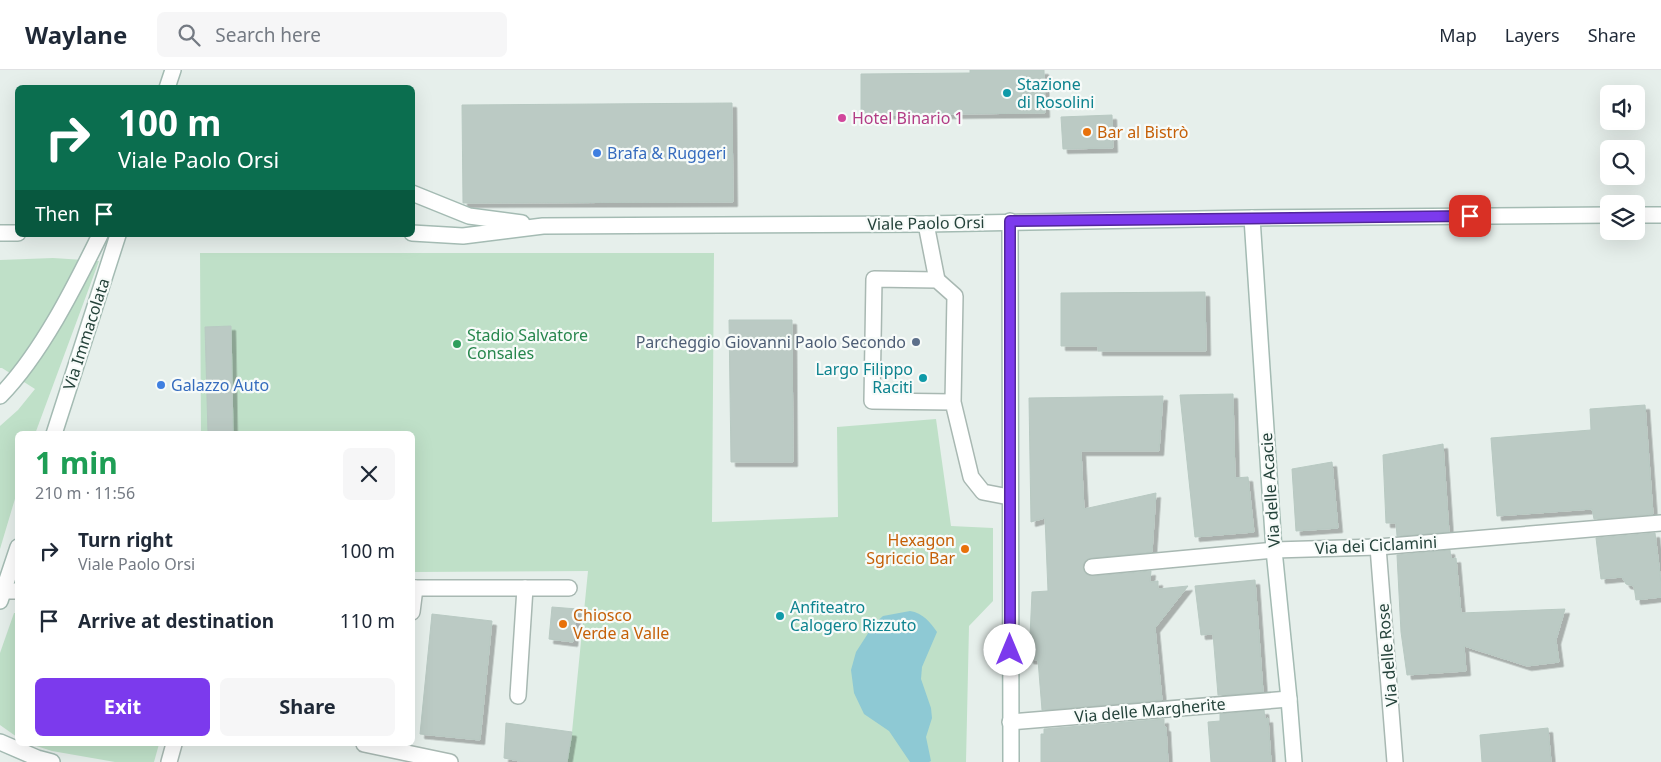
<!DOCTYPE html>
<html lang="en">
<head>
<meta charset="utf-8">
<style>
  :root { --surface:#fff; --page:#f6f6f7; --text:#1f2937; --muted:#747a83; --line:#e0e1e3; --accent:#7c3aed }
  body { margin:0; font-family:"Noto Sans",sans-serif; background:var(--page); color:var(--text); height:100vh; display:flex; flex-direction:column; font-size:19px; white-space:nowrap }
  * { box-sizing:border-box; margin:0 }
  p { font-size:16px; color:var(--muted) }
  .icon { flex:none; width:28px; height:28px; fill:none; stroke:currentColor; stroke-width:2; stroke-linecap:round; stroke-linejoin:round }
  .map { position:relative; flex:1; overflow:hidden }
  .panel { position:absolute; left:15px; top:361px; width:400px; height:315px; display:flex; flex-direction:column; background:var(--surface); border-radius:8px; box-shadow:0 5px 20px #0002 }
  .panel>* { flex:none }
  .banner { position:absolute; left:15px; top:15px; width:400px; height:152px; border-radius:8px; box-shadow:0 5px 20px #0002; background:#0b6e4f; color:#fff; overflow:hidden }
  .fabs { position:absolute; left:1600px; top:15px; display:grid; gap:10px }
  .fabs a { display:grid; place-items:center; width:45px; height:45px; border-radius:8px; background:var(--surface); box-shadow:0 5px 20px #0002; font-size:25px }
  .pin { position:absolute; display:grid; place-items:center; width:42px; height:42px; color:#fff; margin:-21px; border-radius:10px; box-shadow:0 2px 8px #0006 }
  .me { position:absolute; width:55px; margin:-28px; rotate:0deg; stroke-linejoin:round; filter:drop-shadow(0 0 4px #0008) }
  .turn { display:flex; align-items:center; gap:18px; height:105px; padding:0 20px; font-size:22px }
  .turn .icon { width:65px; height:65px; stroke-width:2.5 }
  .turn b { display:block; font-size:35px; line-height:42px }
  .then { display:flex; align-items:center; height:48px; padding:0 20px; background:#0003; gap:10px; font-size:19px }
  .round { display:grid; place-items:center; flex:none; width:52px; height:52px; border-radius:8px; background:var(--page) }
  .summary { display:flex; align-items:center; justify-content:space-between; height:85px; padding:0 20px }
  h1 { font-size:30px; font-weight:700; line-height:38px; color:#1e9e55 }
  .action { display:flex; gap:10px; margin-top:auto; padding:10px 20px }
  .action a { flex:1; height:58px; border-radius:8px; background:var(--accent); color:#fff; font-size:20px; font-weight:700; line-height:58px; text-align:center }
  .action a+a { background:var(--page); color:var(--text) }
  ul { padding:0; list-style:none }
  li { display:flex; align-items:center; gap:15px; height:70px; padding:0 20px }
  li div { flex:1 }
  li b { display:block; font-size:19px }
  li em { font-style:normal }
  header { display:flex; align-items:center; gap:30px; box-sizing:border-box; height:70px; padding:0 25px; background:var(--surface); border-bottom:1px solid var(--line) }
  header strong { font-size:24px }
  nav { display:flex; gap:28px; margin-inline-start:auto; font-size:18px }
  .search { width:350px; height:45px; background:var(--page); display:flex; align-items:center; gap:12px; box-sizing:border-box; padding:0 18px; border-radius:8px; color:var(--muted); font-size:19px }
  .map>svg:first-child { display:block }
</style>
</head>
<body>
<header>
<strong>Waylane</strong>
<div class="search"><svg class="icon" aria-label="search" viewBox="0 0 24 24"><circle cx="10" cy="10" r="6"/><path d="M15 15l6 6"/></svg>Search here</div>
<nav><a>Map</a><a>Layers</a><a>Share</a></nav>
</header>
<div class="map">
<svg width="1661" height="692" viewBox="0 0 1661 692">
  <defs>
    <filter id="shadow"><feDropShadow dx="4.5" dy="4.5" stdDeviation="0" flood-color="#0004"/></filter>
  </defs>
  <rect width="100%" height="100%" fill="#e6efeb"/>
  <g fill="#bfe0c8">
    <polygon points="200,183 714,183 712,452 838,447 837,357 936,349 951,456 993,458 993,531 969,556 966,692 567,692 572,662 588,501 413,502 412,364 201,364"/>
    <polygon points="53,188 99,191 35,364 18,364 17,422 0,479 0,356 18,340 35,319 2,298 0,298 0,190"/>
    <polygon points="14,543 18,543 17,667 0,655 0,583"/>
    <polygon points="30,674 159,674 154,692 115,692 52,681"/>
  </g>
  <path fill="#8ec9d4" d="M910,541c13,2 20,11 27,21l-15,35 -1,12 10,29 1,10 -6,19 5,24 -2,1h-19l-21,-31 -25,-17 -10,-21 -3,-23 5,-18 18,-28 9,-8z"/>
  <g fill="#bbcac4" stroke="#b8c9c2" filter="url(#shadow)">
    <polygon points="970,0 1044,0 1045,43 861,45 861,4 970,3"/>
    <polygon points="732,33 733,132 463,133 462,35"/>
    <polygon points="1112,45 1113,78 1063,79 1061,47"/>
    <polygon points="1205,222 1206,281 1098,281 1098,276 1061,276 1061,223"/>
    <polygon points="729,250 792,250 793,392 731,392"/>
    <polygon points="231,256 233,364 208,364 205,257"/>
    <polygon points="1233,324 1235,408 1248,407 1254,462 1195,467 1180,325"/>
    <polygon points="1163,326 1159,381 1081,381 1084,439 1156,423 1152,482 1091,488 1086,490 1083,494 1083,498 1085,503 1093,506 1151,501 1150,512 1158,511 1158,519 1188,516 1155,558 1162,630 1042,640 1038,590 1029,589 1032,522 1048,521 1045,448 1031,452 1029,328"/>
    <polygon points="1645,335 1653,444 1594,449 1592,439 1497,446 1491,368 1591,360 1590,339"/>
    <polygon points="1443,374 1449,462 1397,466 1396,453 1386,453 1383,385"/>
    <polygon points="1332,392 1338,458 1296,461 1292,399"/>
    <polygon points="1655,463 1661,513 1661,527 1636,530 1634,516 1626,514 1622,507 1601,509 1596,468"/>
    <polygon points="1450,480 1451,489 1456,488 1461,543 1565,539 1556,570 1559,592 1527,596 1464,576 1466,601 1407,605 1401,562 1397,485"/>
    <polygon points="1255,510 1263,622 1218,625 1213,564 1201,565 1195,516"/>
    <polygon points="552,537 577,539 573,572 549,569"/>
    <polygon points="432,544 492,551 480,670 420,664"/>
    <polygon points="1264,640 1265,649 1268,648 1271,692 1211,692 1208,652 1220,651 1220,644"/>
    <polygon points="1164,649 1164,657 1166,657 1168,692 1041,692 1041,664 1044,664 1044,659"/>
    <polygon points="506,653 572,662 567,692 524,692 504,688"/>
    <polygon points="1548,658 1551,692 1482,692 1480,665"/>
  </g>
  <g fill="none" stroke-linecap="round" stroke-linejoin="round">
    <defs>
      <g id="street">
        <polyline points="926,154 937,210"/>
        <polyline points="953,332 872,331 874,209 937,210 955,226 953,332 971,407 983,422 1009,427"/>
        <polyline points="1378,477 1395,692"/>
        <polyline points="1092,497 1274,480 1378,477 1661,453"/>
        <polyline points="412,518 569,518"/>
        <polyline points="3,521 18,521"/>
        <polyline points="412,542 415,518"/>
        <polyline points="518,626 525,518"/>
        <polyline points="1010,652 1289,629"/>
        <polyline points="364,674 450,692"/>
        <polyline points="169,692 174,674"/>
      </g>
      <g id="secondary">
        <polyline points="167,18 173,0"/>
        <polyline points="412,123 469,146 522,153"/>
        <polyline points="1636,145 1661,145"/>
        <polyline points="1252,148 1274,480 1289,629 1294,692"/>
        <polyline points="1010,151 1011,692"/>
        <polyline points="0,163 18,163"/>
        <polyline points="412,163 463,166 543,156 926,154 1252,148 1609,145"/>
        <path d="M0,326c41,-42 74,-108 100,-161"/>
        <polyline points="54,364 118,165"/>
        <polyline points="0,531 18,477"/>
        <polyline points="0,672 37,688 52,692"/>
      </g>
    </defs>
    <use href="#street" stroke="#a8b8b2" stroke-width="18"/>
    <use href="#secondary" stroke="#a4bbb3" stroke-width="18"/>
    <use href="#street" stroke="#fff" stroke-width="15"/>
    <use href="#secondary" stroke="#fff" stroke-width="15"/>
  </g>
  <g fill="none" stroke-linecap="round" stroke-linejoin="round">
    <defs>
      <polyline id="route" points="1010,580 1010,151 1470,146"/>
    </defs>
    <use href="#route" stroke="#51269a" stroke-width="12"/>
    <use href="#route" stroke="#7c3aed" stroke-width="9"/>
  </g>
  <g fill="#0f9aa8" stroke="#f7fbf9" stroke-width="2">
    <circle cx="1007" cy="23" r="5"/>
    <circle cx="923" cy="308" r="5"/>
    <circle cx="780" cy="546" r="5"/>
  </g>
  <circle fill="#d1479c" stroke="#f7fbf9" stroke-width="2" cx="842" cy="48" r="5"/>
  <g fill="#e8710a" stroke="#f7fbf9" stroke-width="2">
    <circle cx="1087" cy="62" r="5"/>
    <circle cx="965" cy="479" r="5"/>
    <circle cx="563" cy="554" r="5"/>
  </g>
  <g fill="#3f7fe0" stroke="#f7fbf9" stroke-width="2">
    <circle cx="597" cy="83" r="5"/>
    <circle cx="161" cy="315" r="5"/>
  </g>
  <circle fill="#5c6f8a" stroke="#f7fbf9" stroke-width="2" cx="916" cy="272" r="5"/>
  <circle fill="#2e9e5b" stroke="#f7fbf9" stroke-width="2" cx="457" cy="274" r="5"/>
  <g text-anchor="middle" stroke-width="4.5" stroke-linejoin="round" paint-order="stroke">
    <g font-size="16" fill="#0d838f" stroke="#f7fbf9" text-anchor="start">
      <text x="1017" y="20">Stazione<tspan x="1017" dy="18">di Rosolini</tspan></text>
      <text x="913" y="305" text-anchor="end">Largo Filippo<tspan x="913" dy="18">Raciti</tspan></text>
      <text x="790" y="543">Anfiteatro<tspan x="790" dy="18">Calogero Rizzuto</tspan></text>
    </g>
    <g font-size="16" fill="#b23c85" stroke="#f7fbf9" text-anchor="start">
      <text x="852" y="54">Hotel Binario 1</text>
    </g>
    <g font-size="16" fill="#c56008" stroke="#f7fbf9" text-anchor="start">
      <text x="1097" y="68">Bar al Bistrò</text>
      <text x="955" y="476" text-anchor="end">Hexagon<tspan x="955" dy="18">Sgriccio Bar</tspan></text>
      <text x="573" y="551">Chiosco<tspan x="573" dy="18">Verde a Valle</tspan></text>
    </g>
    <g font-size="16" fill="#366cbe" stroke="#f7fbf9" text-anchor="start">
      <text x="607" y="89">Brafa &amp; Ruggeri</text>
      <text x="171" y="321">Galazzo Auto</text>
    </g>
    <g font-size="16" fill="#24423a" stroke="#f7fbf9">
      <text transform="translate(926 153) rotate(-1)" y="6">Viale Paolo Orsi</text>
      <text transform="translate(86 264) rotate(-72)" y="6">Via Immacolata</text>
      <text transform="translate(1270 420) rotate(-94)" y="6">Via delle Acacie</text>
      <text transform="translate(1376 475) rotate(-3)" y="6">Via dei Ciclamini</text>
      <text transform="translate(1387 585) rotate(-95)" y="6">Via delle Rose</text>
      <text transform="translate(1150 640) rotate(-5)" y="6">Via delle Margherite</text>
    </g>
    <g font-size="16" fill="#27864d" stroke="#f7fbf9" text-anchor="start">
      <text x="467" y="271">Stadio Salvatore<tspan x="467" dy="18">Consales</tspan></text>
    </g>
    <g font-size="16" fill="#4e5e75" stroke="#f7fbf9" text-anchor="end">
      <text x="906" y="278">Parcheggio Giovanni Paolo Secondo</text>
    </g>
  </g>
</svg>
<div class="fabs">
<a><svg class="icon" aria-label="sound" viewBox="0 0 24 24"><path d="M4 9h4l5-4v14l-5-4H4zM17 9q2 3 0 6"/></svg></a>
<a><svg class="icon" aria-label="search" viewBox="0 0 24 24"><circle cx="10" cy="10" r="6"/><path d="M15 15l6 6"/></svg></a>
<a><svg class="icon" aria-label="layers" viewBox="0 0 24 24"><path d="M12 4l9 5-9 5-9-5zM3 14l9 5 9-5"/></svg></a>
</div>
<div class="pin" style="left:1470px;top:146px;background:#d93025"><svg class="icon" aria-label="arrive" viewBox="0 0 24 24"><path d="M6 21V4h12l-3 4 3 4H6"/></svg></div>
<svg class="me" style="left:1010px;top:580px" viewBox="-20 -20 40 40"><circle r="19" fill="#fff"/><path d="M0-13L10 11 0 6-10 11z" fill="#7c3aed"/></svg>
<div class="banner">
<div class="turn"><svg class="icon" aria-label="right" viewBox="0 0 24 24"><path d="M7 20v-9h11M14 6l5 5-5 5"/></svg><div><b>100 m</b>Viale Paolo Orsi</div></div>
<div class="then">Then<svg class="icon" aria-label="arrive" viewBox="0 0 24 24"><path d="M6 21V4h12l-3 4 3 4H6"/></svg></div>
</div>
<section class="panel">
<div class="summary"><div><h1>1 min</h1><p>210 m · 11:56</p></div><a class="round"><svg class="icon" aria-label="close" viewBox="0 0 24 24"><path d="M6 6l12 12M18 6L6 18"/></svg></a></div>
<ul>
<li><svg class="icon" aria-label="right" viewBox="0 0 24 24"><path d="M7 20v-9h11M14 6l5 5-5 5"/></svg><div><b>Turn right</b><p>Viale Paolo Orsi</p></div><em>100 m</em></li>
<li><svg class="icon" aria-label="arrive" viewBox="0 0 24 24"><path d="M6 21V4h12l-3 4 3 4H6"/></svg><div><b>Arrive at destination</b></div><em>110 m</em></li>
</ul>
<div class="action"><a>Exit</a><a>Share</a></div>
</section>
</div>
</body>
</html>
